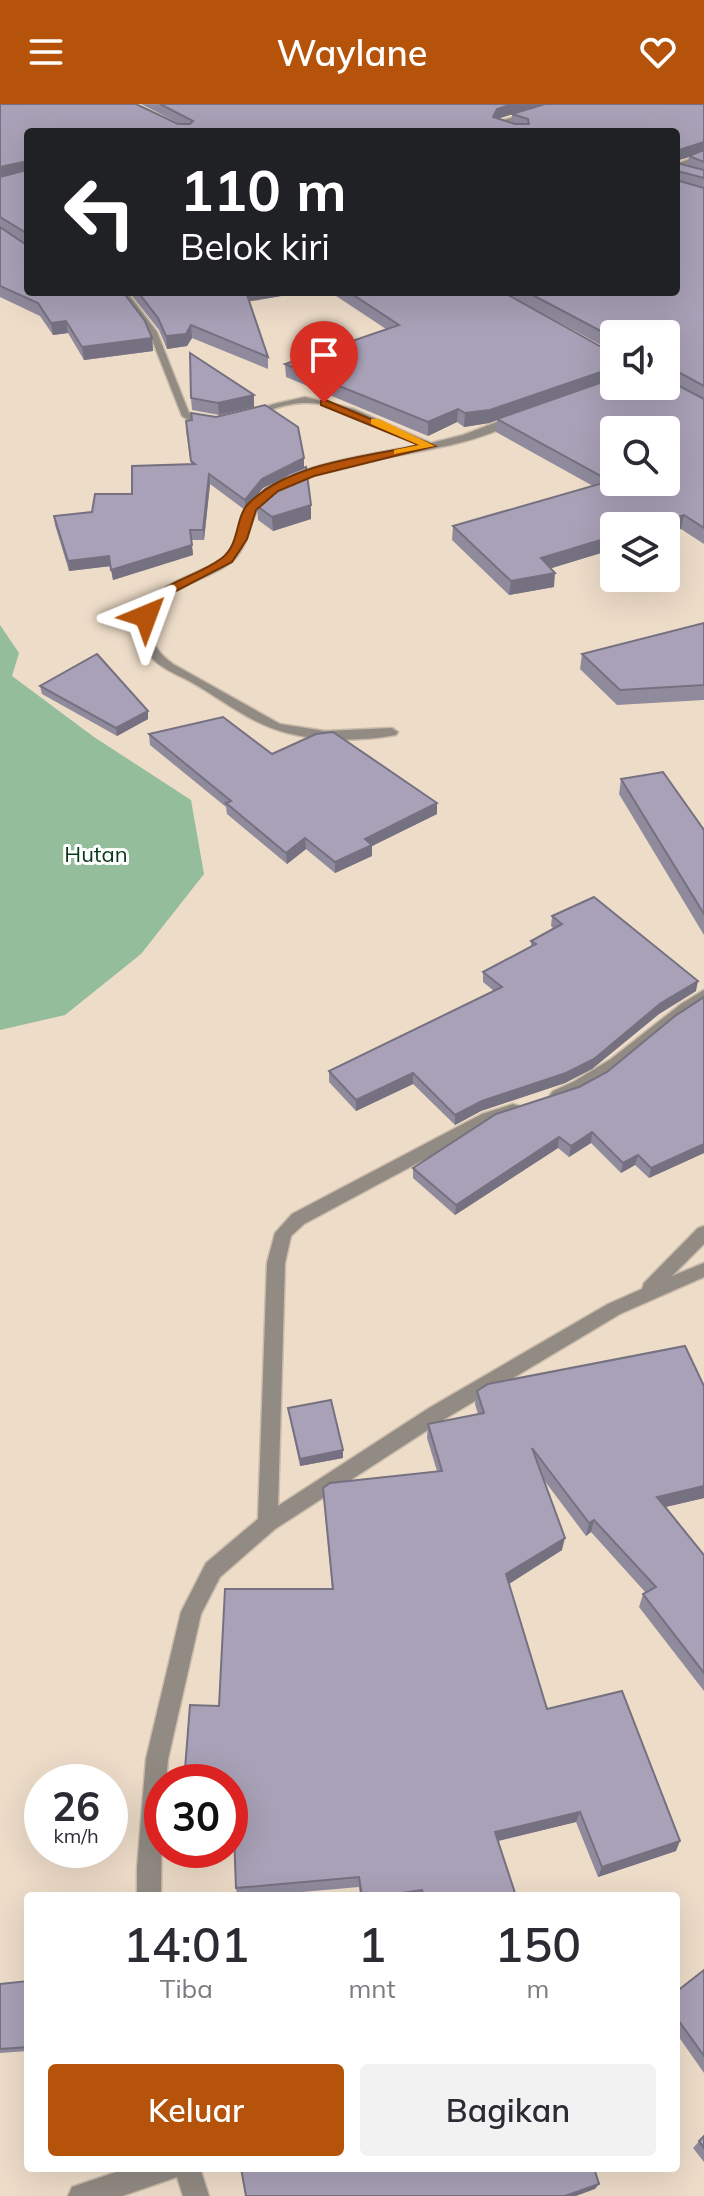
<!DOCTYPE html>
<html lang="id">
<head>
<meta charset="utf-8">
<style>
  :root { --surface:#fff; --page:#f2f2f3; --text:#2b2b33; --muted:#7c7c81; --accent:#b45309 }
  body { margin:0; font-family:Mulish,sans-serif; background:var(--page); color:var(--text); height:100vh; display:flex; flex-direction:column; font-size:30px; white-space:nowrap }
  * { box-sizing:border-box; margin:0 }
  p { font-size:26px; color:var(--muted) }
  .icon { flex:none; width:44px; height:44px; fill:none; stroke:currentColor; stroke-width:2; stroke-linecap:round; stroke-linejoin:round }
  .map { position:relative; flex:1; overflow:hidden }
  .panel { position:absolute; left:24px; top:1788px; width:656px; height:280px; display:flex; flex-direction:column; background:var(--surface); border-radius:8px; box-shadow:0 8px 32px #0002 }
  .panel>* { flex:none }
  .hud { position:absolute; left:24px; top:24px; width:656px; height:168px; border-radius:8px; box-shadow:0 8px 32px #0002; background:#202124; color:#fff; overflow:hidden }
  .fabs { position:absolute; left:600px; top:216px; display:grid; gap:16px }
  .fabs a { display:grid; place-items:center; width:80px; height:80px; border-radius:8px; background:var(--surface); box-shadow:0 8px 32px #0002; font-size:40px }
  .speed { position:absolute; left:24px; top:1660px; display:flex; gap:16px; font-size:40px; font-weight:700; text-align:center }
  .speed>* { display:grid; place-content:center; width:104px; height:104px; border-radius:50%; background:var(--surface); box-shadow:0 8px 32px #0002; line-height:1 }
  .speed small { font-size:20px; font-weight:400 }
  .speed .limit { border:12px solid #d22; background:#fff; color:#111 }
  .pin { position:absolute; display:grid; place-items:center; width:68px; height:68px; color:#fff; margin:-82px -34px; border-radius:50% 50% 50% 0; rotate:-45deg; box-shadow:0 0 8px #0007 }
  .pin .icon { rotate:45deg }
  .me { position:absolute; width:88px; margin:-44px; rotate:44deg; stroke-linejoin:round; filter:drop-shadow(0 0 6px #0008) }
  .turn { display:flex; align-items:center; gap:28px; height:168px; padding:0 24px; font-size:36px }
  .turn .icon { width:104px; height:104px; stroke-width:2.5 }
  .turn b { display:block; font-size:56px; line-height:68px }
  .eta { display:flex; justify-content:space-evenly; align-items:center; height:136px; text-align:center }
  .eta b { font-size:48px; font-weight:600; line-height:56px }
  .cta { display:flex; gap:16px; margin-top:auto; padding:16px 24px }
  .cta a { flex:1; height:92px; border-radius:8px; background:var(--accent); color:#fff; font-size:32px; font-weight:600; line-height:92px; text-align:center }
  .cta a+a { background:var(--page); color:var(--text) }
  header { display:flex; justify-content:space-between; align-items:center; height:104px; padding:0 24px; background:var(--accent); color:#fff; font-size:36px; font-weight:600 }
  .map>svg:first-child { display:block }
</style>
</head>
<body>
<header><svg class="icon" aria-label="menu" viewBox="0 0 24 24"><path d="M4 6h16M4 12h16M4 18h16"/></svg>Waylane<svg class="icon" aria-label="heart" viewBox="0 0 24 24"><path d="M12 20l-8-8c-3-5 5-10 8-4 3-6 11-1 8 4z"/></svg></header>
<div class="map">
<svg width="704" height="2092" viewBox="0 0 704 2092">
  <rect width="100%" height="100%" fill="#eddcc8"/>
  <polygon fill="#94bd9b" points="0,521 19,549 12,572 94,633 191,696 204,770 141,850 65,911 0,926"/>
  <g fill="none" stroke-linecap="round" stroke-linejoin="round">
    <defs>
      <polygon id="service" points="559,0 569,0 501,21 526,28 515,28 495,22 497,18"/>
      <g id="minor">
        <polygon points="704,50 704,54 676,64 676,60"/>
        <polygon points="119,188 127,188 157,228 189,309 194,313 214,315 214,319 191,318 182,312 149,228"/>
        <path d="M305,293l49,12 77,34 32,-8 52,-20 8,2c-44,30 -124,36 -175,48 -32,8 -80,17 -93,50 -7,17 -10,37 -25,48 -27,21 -79,23 -78,67 0,16 9,25 21,34l107,60 45,7 67,-3 6,4 -2,3c-33,6 -75,7 -109,-2 -36,-9 -64,-33 -96,-51 -14,-8 -30,-13 -41,-26 -8,-11 -12,-27 -8,-40 9,-33 52,-39 77,-55 22,-14 19,-44 36,-62 30,-34 122,-46 166,-54 -35,-16 -78,-44 -117,-42 -19,0 -37,9 -55,14l-5,-3 30,-10z"/>
        <path d="M704,886v12c-28,20 -120,105 -151,97l-3,-4 3,-4 20,-9 38,-23 70,-55z"/>
        <polygon points="513,1000 519,1002 521,1006 519,1010 494,1018 304,1120 291,1132 285,1159 278,1402 429,1304 608,1200 642,1185 644,1179 698,1124 704,1122 704,1140 672,1172 704,1159 704,1173 620,1210 443,1316 275,1425 220,1473 201,1510 168,1655 166,1678 162,1678 161,1792 137,1792 137,1765 146,1655 181,1508 206,1459 258,1415 267,1159 275,1129 292,1110 482,1010"/>
        <polygon points="128,2064 200,2064 209,2092 183,2092 177,2073 122,2092 68,2092 72,2083"/>
      </g>
    </defs>
    <use href="#service" stroke="#c9baa9" stroke-width="3"/>
    <use href="#minor" stroke="#c9baa9" stroke-width="3"/>
    <use href="#service" fill="#918b83" fill-rule="evenodd"/>
    <use href="#minor" fill="#918b83" fill-rule="evenodd"/>
  </g>
  <g fill="#908a9d" fill-rule="evenodd">
    <path d="M0,0l180,20 -39,-20h563v440l-23,-15 -15,5v-8l-52,23 -63,19 3,19 -45,8 -57,-55 1,-14 140,-40 -97,-54 1,-12 -8,3 -25,4 -7,-5 -29,14 -142,-59 -1,-13 101,-35 -56,-37h173l111,62v32h52l-52,-52v18l-111,-60h173v-160l-648,160 124,46 1,13 -69,9 -16,-27 -15,2 -13,-19 -40,-19zM512,10v9l-14,-4zM689,53l-2,9 -10,-3 -1,-2z"/>
    <polygon points="129,188 305,188 249,197 268,253 268,265 192,234 187,242 167,245 159,226"/>
    <polygon points="254,291 254,303 219,311 192,306 191,294"/>
    <polygon points="186,326 304,354 304,363 299,366 311,415 273,427 258,416 257,402 281,375 263,384 245,406 210,380 204,436 191,436 193,451 113,476 111,462 69,467 55,421 54,412 92,408 191,360"/>
    <polygon points="704,519 704,596 617,601 580,565 582,550"/>
    <polygon points="40,582 148,607 148,615 117,632 42,590"/>
    <polygon points="149,630 272,650 437,710 372,742 372,752 335,769 306,745 287,760 227,710 226,703 150,641"/>
    <polygon points="621,675 704,726 704,831 619,690"/>
    <polygon points="552,812 696,887 659,910 592,965 565,979 481,1007 455,1021 413,980 356,1007 329,978 329,967 494,887 483,878 483,868 531,843 531,837 553,824 551,822"/>
    <polygon points="704,893 704,1049 649,1074 635,1061 621,1069 591,1039 569,1053 558,1044 455,1111 413,1074 413,1064 607,968"/>
    <polygon points="704,1282 704,1394 665,1403 704,1451 704,1587 639,1503 643,1490 646,1489 591,1428 586,1432 544,1376 562,1446 509,1480 547,1605 676,1747 598,1773 576,1718 498,1737 516,1792 360,1792 359,1783 256,1792 237,1792 236,1784 234,1740 230,1740 230,1678 219,1602 332,1485 323,1384 437,1367 427,1334 428,1320 478,1310 475,1300 477,1287"/>
    <polygon points="288,1304 343,1354 300,1362 289,1311"/>
    <polygon points="704,1866 704,1969 676,1929 676,1888"/>
    <polygon points="28,1877 28,1947 0,1949 0,1880"/>
    <polygon points="704,2032 704,2058 693,2044"/>
  </g>
  <g fill="#767180">
    <polygon points="513,0 549,0 496,15 493,13 497,5"/>
    <polygon points="704,38 704,48 676,57 676,47"/>
    <polygon points="28,57 28,68 0,75 0,63"/>
    <polygon points="246,188 305,188 246,198"/>
    <polygon points="66,217 68,229 53,231 51,219"/>
    <polygon points="191,221 192,234 187,242 167,245 166,232"/>
    <polygon points="152,234 153,247 84,256 82,243"/>
    <polygon points="669,263 667,276 666,277 666,265"/>
    <polygon points="612,264 610,277 497,315 497,316 489,319 464,323 465,309"/>
    <polygon points="254,291 254,303 219,311 218,299"/>
    <polygon points="458,305 457,318 428,332 428,318"/>
    <polygon points="304,354 304,363 263,384 245,406 245,396 262,375"/>
    <polygon points="209,370 210,380 204,436 203,426"/>
    <polygon points="311,401 311,415 273,427 272,413"/>
    <polygon points="684,411 681,425 666,430 666,422 647,422"/>
    <polygon points="614,432 614,445 539,468 541,454"/>
    <polygon points="192,441 193,451 113,476 111,466"/>
    <polygon points="109,452 111,462 69,467 68,457"/>
    <polygon points="555,469 554,483 509,491 511,477"/>
    <polygon points="148,607 148,615 117,632 116,624"/>
    <polygon points="437,699 437,710 372,742 372,752 335,769 335,758 365,735"/>
    <polygon points="305,734 306,745 287,760 286,749"/>
    <polygon points="698,877 696,887 659,910 592,965 565,979 481,1007 455,1021 455,1011 661,899"/>
    <polygon points="413,969 413,980 356,1007 356,996"/>
    <polygon points="592,1028 591,1039 569,1053 571,1042"/>
    <polygon points="559,1033 558,1044 455,1111 456,1101"/>
    <polygon points="704,1040 704,1049 649,1074 651,1064"/>
    <polygon points="638,1051 635,1061 621,1069 623,1059"/>
    <polygon points="343,1346 343,1354 300,1362 300,1355"/>
    <polygon points="704,1382 704,1394 653,1406 657,1393"/>
    <polygon points="594,1416 591,1428 586,1432 589,1419"/>
    <polygon points="565,1434 562,1446 504,1483 506,1470"/>
    <polygon points="580,1708 576,1718 493,1738 495,1728"/>
    <polygon points="680,1737 676,1747 598,1773 602,1763"/>
    <polygon points="599,2080 595,2085 576,2092 565,2092"/>
  </g>
  <g fill="#a8a1b7" stroke="#767180" stroke-width="2" fill-rule="evenodd">
    <polygon points="0,0 136,0 178,20 190,20 193,17 160,0 513,0 497,5 493,13 515,20 529,20 528,15 512,10 545,0 704,0 704,38 676,47 676,28 28,28 28,57 0,63"/>
    <polygon points="704,46 704,58 689,52"/>
    <polygon points="676,54 677,59 704,66 704,74 678,67 676,69"/>
    <polygon points="28,59 28,131 28,130 0,113 0,73 27,66"/>
    <polygon points="676,76 704,84 704,282 669,263 666,265 666,230 614,230 614,234 527,188 676,188"/>
    <polygon points="0,123 25,140 28,139 28,188 123,188 145,217 152,234 82,243 66,217 51,219 38,199 0,182"/>
    <polygon points="138,188 246,188 268,253 191,221 186,230 166,232 158,214"/>
    <polygon points="349,188 503,188 614,250 614,265 612,264 490,306 465,309 458,305 428,318 285,260 399,221"/>
    <polygon points="190,249 254,291 218,299 191,294"/>
    <path d="M614,274v8h52v-7l38,20v129l-20,-13 -37,11h-33v10l-73,22 14,15 -44,8 -58,-55 157,-45 -113,-62zM614,326h52v52h-52z"/>
    <polygon points="265,301 298,323 304,354 262,375 245,396 209,370 203,426 190,426 192,441 111,466 109,452 68,457 54,412 92,408 95,390 132,390 132,362 195,360 191,357 186,317 192,316 191,309 216,313"/>
    <polygon points="306,363 311,401 272,413 257,402 264,386 290,369"/>
    <polygon points="704,519 704,581 620,586 582,550"/>
    <polygon points="97,550 148,607 116,624 40,582"/>
    <polygon points="223,613 272,650 316,630 333,628 437,699 365,735 372,741 335,758 305,734 286,749 226,699 231,697 149,630"/>
    <polygon points="663,668 704,726 704,810 621,675"/>
    <polygon points="594,793 698,877 661,899 594,955 566,969 482,997 455,1011 413,969 356,996 329,967 502,883 483,868 536,840 531,837 562,820 552,812"/>
    <polygon points="704,893 704,1040 651,1064 638,1051 623,1059 592,1028 571,1042 559,1033 456,1101 413,1064 496,1010 579,983 607,968 675,912"/>
    <polygon points="685,1242 704,1282 704,1382 657,1393 704,1451 704,1569 643,1490 656,1483 594,1416 589,1419 532,1344 565,1434 506,1470 547,1605 622,1587 680,1737 602,1763 580,1708 495,1728 516,1792 424,1792 422,1786 382,1792 362,1792 359,1773 236,1784 234,1729 230,1730 230,1678 184,1678 190,1601 219,1602 225,1485 333,1485 323,1384 330,1379 442,1367 428,1320 484,1309 477,1287 488,1280"/>
    <polygon points="331,1296 343,1346 300,1355 288,1304"/>
    <polygon points="704,1866 704,1952 676,1913 676,1888"/>
    <polygon points="28,1877 28,1943 0,1945 0,1880"/>
    <polygon points="704,2032 704,2044 699,2037"/>
    <polygon points="241,2064 594,2064 599,2080 565,2092 246,2092"/>
  </g>
  <path fill="#b45309" stroke="#753606" stroke-width="2" d="M321,297h7l107,45 -121,30 -36,15 -22,19 -9,29 -15,23 -60,31 -13,9 -9,17h-9l-2,-3c20,-37 52,-35 83,-58 18,-14 13,-40 26,-54 42,-42 116,-46 171,-59l-98,-40z"/>
  <polygon fill="#f59e0b" points="371,315 379,315 435,342 394,350 394,346 419,341 371,320"/>
  <g text-anchor="middle" stroke-width="6" stroke-linejoin="round" paint-order="stroke">
    <g font-size="22" fill="#083918" stroke="#fff">
      <text x="96" y="758">Hutan</text>
    </g>
  </g>
</svg>
<div class="fabs">
<a><svg class="icon" aria-label="sound" viewBox="0 0 24 24"><path d="M4 9h4l5-4v14l-5-4H4zM17 9q2 3 0 6"/></svg></a>
<a><svg class="icon" aria-label="search" viewBox="0 0 24 24"><circle cx="10" cy="10" r="6"/><path d="M15 15l6 6"/></svg></a>
<a><svg class="icon" aria-label="layers" viewBox="0 0 24 24"><path d="M12 4l9 5-9 5-9-5zM3 14l9 5 9-5"/></svg></a>
</div>
<div class="speed"><div>26<small>km/h</small></div><div class="limit">30</div></div>
<div class="pin" style="left:324px;top:299px;background:#d93025"><svg class="icon" aria-label="arrive" viewBox="0 0 24 24"><path d="M6 21V4h12l-3 4 3 4H6"/></svg></div>
<svg class="me" style="left:146px;top:512px" viewBox="-20 -20 40 40"><path d="M0-17L14 15 0 8-14 15z" fill="#b45309" stroke="#fff" stroke-width="4"/></svg>
<div class="hud">
<div class="turn"><svg class="icon" aria-label="left" viewBox="0 0 24 24"><path d="M17 20v-9H6M10 6l-5 5 5 5"/></svg><div><b>110 m</b>Belok kiri</div></div>
</div>
<section class="panel">
<div class="eta">
<div><b>14:01</b><p>Tiba</p></div>
<div><b>1</b><p>mnt</p></div>
<div><b>150</b><p>m</p></div>
</div>
<div class="cta"><a>Keluar</a><a>Bagikan</a></div>
</section>
</div>
</body>
</html>
